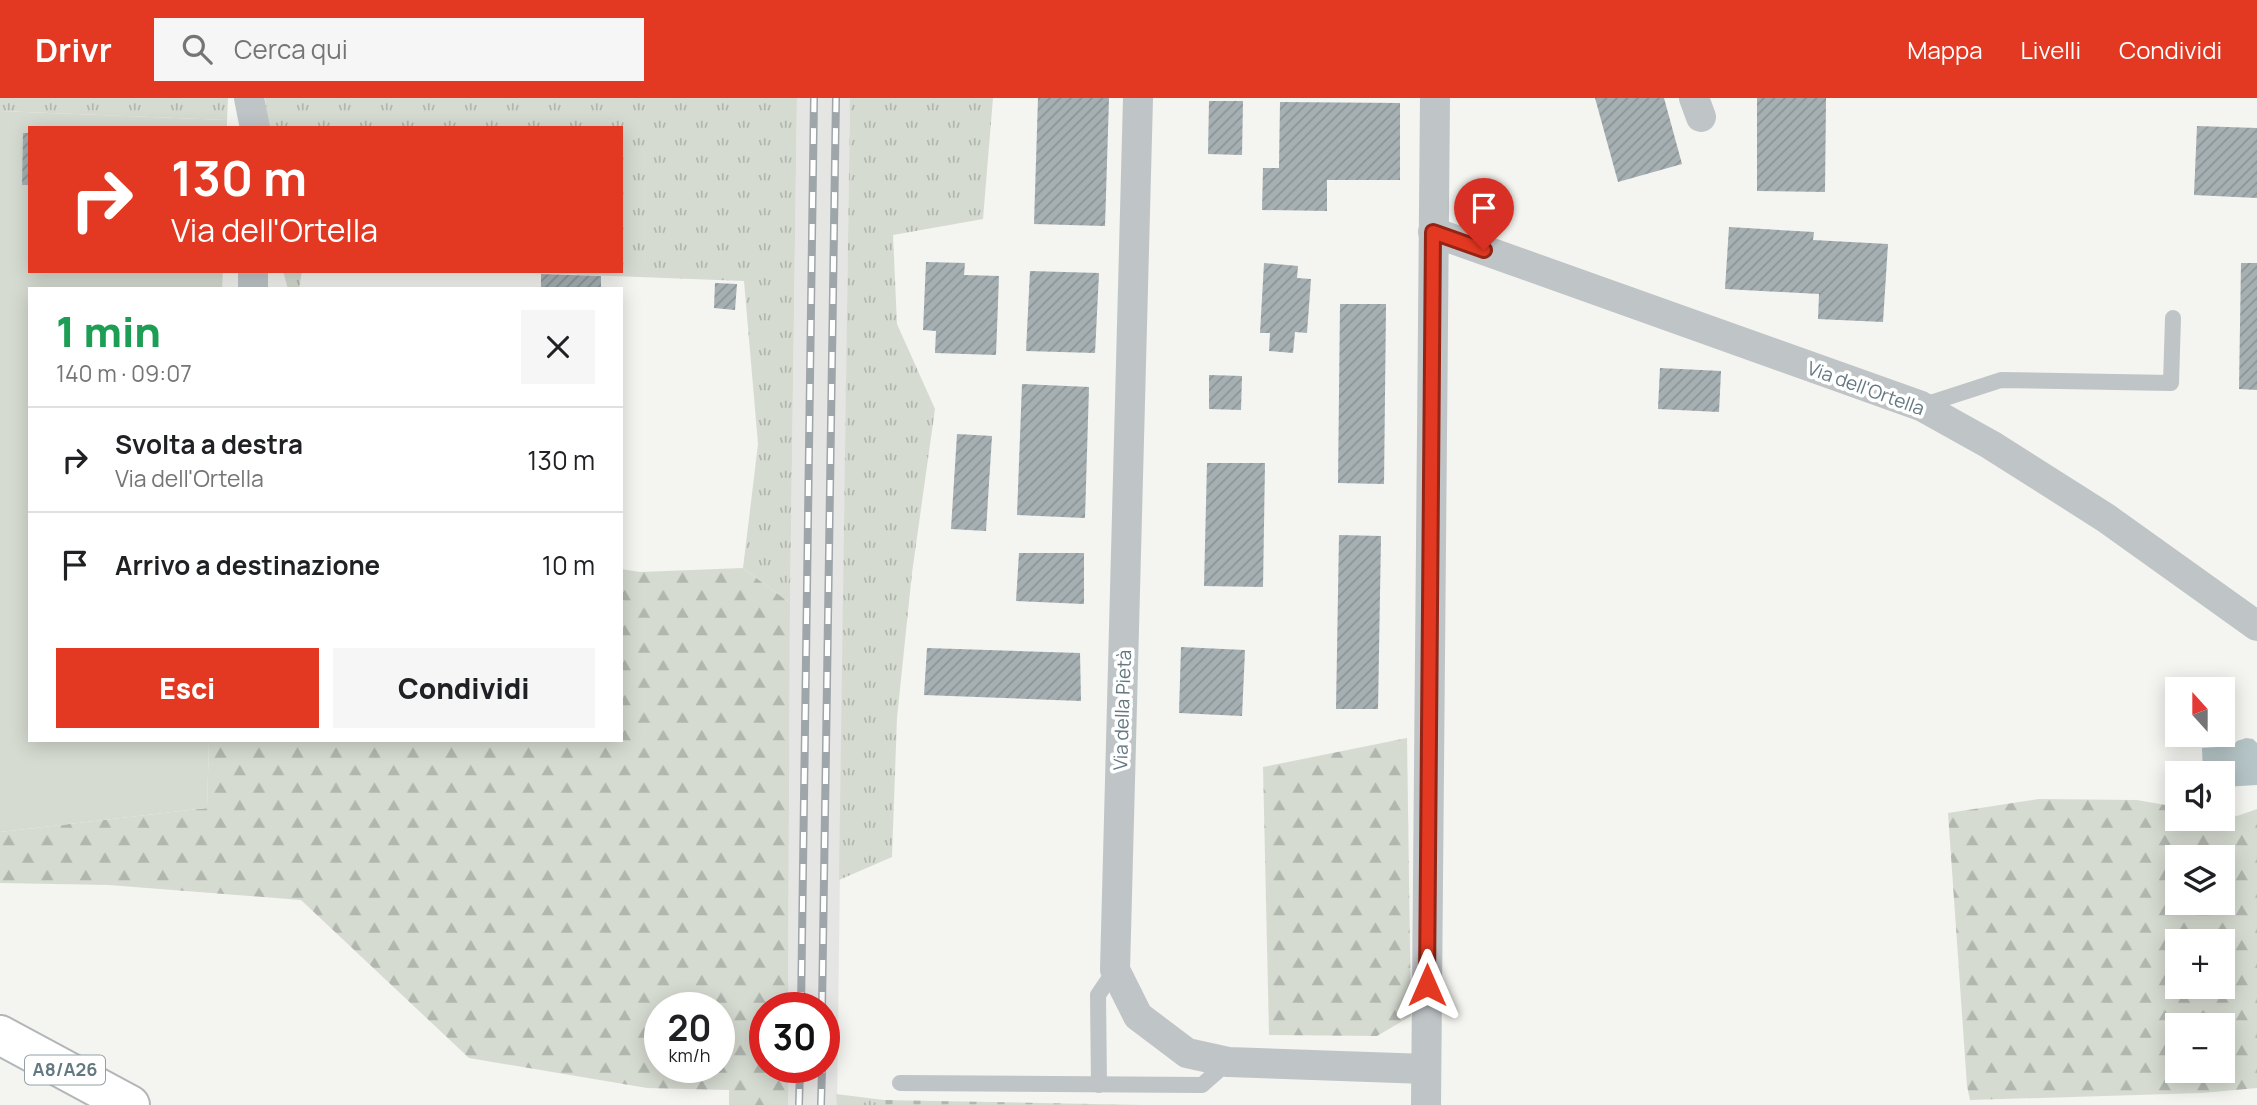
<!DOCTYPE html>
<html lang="it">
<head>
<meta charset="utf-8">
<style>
  :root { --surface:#fff; --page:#f6f6f6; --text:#202124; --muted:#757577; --line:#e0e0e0; --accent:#e33821 }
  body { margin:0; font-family:Manrope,sans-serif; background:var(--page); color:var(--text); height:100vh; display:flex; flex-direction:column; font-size:26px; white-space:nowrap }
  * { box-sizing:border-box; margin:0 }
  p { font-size:23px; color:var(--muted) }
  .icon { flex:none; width:38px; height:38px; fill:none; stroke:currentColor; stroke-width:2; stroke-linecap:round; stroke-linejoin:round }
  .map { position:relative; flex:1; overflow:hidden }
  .side { position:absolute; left:28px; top:189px; width:595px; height:455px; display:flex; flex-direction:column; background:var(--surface); border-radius:0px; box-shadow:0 4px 18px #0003 }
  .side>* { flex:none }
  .guide { position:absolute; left:28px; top:28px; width:595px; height:147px; border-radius:0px; box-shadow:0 4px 18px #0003; background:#e33821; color:#fff; overflow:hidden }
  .needle { width:46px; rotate:339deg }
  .controls { position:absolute; left:2165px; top:579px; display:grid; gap:14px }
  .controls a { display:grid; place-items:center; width:70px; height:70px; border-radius:0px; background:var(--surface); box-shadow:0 4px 18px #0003; font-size:35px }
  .speed { position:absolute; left:644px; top:894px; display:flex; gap:14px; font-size:35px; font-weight:700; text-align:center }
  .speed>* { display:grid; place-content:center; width:91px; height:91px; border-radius:50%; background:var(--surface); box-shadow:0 4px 18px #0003; line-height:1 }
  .speed small { font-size:18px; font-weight:400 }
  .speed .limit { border:10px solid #d22; background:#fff; color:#111 }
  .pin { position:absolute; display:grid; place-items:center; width:60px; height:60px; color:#fff; margin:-72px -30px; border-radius:50% 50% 50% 0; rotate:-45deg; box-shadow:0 0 7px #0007 }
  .pin .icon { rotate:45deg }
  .me { position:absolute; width:77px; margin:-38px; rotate:0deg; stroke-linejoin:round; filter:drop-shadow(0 0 5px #0008) }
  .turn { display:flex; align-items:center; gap:24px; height:147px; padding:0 28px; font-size:32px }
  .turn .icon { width:91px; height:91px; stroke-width:2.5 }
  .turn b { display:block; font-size:49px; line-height:60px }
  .round { display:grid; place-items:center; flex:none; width:74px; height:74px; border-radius:0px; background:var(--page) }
  .headline { display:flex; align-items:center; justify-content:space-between; height:119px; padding:0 28px }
  h1 { font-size:42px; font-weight:800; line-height:52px; color:#1e9e55 }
  .primary-button { display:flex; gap:14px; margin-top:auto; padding:14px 28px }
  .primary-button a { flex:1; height:80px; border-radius:0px; background:var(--accent); color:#fff; font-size:28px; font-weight:800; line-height:80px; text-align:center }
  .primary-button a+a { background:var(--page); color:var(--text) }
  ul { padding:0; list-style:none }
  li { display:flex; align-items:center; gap:21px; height:105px; padding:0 28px; border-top:2px solid var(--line) }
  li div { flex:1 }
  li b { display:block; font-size:26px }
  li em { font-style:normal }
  header { display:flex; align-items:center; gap:42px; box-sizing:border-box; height:98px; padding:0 35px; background:var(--accent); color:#fff }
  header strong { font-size:33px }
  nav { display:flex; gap:38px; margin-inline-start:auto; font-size:24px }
  .search { width:490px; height:63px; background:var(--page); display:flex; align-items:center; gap:18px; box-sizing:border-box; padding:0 24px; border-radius:0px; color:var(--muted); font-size:26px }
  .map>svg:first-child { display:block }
</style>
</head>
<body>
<header>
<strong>Drivr</strong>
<div class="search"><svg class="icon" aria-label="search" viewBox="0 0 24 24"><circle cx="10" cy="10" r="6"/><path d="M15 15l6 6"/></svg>Cerca qui</div>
<nav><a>Mappa</a><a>Livelli</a><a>Condividi</a></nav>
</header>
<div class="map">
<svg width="2257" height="1007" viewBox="0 0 2257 1007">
  <defs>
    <pattern id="grass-tufts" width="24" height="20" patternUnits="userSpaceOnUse" patternTransform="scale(1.75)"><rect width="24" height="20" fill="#d6dbd1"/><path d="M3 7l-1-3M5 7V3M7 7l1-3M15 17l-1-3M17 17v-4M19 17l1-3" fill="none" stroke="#b1b6af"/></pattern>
    <pattern id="forest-firs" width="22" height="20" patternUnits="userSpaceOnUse" patternTransform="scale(1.75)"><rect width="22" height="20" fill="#d6dbd1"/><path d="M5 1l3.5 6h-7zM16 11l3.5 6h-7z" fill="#b1b6af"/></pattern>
    <pattern id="cemetery-stones" width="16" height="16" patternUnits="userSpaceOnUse" patternTransform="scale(1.75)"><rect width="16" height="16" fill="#d6dbd1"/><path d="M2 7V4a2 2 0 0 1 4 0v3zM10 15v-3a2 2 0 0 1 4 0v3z" fill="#b1b6af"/></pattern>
    <pattern id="building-hatch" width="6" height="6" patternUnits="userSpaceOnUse" patternTransform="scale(1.75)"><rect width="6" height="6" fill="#a6b0b3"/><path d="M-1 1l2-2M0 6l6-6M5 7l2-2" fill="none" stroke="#8b9497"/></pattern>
  </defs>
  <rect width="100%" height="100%" fill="#f4f4f0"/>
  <polygon fill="#e5e5e4" points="797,0 850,0 837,1007 788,1007 788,970 824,970 824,910 788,910 790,505"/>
  <g fill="url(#grass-tufts)">
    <polygon points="0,0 228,0 227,22 0,13"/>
    <polygon points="265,0 797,0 790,505 743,470 758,346 744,183 482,173 621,173 621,30 268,30"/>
    <polygon points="850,0 993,0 983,121 893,137 897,226 935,311 912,475 897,620 892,759 839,782"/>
    <polygon points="283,173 302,173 299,191 288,191"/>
    <polygon points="836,996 884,1002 884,1007 837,1007"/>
  </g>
  <g fill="url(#forest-firs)" fill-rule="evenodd">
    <path d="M743,470l47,35 -2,405h-23v60h23v37h-59v-15l-82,-2 -178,-30 -168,-158 -192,-15 -109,-2v-51l207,-24 2,-68h412v-171l19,3zM660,910h59v60h-59z"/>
    <polygon points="1407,640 1411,918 1377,938 1269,937 1263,669"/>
    <path d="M2039,701l98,1 40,7v12h45l1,-5 14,2 20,-7v279l-55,5 -232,7 -3,-14 -19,-273zM2177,760h45v45h-45zM2177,844h45v45h-45zM2177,928h45v45h-45z"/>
  </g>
  <polygon fill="url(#cemetery-stones)" points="884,1002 1144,1007 884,1007"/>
  <polygon fill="#d6dbd1" points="0,13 227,22 227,30 30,30 30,173 223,173 222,191 30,191 30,642 209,642 207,710 0,734"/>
  <polygon fill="#b5c4c6" points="2246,640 2253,641 2257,645 2257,687 2223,689 2222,676 2203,675 2202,650 2233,648 2237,643"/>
  <g fill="url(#building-hatch)">
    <polygon points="1038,0 1109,0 1105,128 1034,126"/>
    <polygon points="1595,0 1664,0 1682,66 1618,84"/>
    <polygon points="1757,0 1826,0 1825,94 1757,93"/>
    <polygon points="1209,3 1243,3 1242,57 1208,56"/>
    <polygon points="1280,4 1400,5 1400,82 1327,82 1327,113 1262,112 1263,70 1279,70"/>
    <polygon points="2197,28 2257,30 2257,100 2194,97"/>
    <polygon points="23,35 30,35 30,87 22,87"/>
    <polygon points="1729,129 1814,134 1813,142 1888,146 1883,224 1818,221 1819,196 1725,191"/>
    <polygon points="926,164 965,165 964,177 999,178 996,257 935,255 936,233 923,232"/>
    <polygon points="1264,165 1298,168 1297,180 1311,181 1307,235 1295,234 1293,255 1269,253 1270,235 1260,235"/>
    <polygon points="2241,165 2257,165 2257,292 2239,291"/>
    <polygon points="1030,173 1099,175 1095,255 1026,253"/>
    <polygon points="541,176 601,178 601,191 541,191"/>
    <polygon points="715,185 737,186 735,212 714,210"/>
    <polygon points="1340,206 1386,206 1384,386 1338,385"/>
    <polygon points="1660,270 1721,273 1719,314 1658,311"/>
    <polygon points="1209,277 1242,278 1241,312 1209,311"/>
    <polygon points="1022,286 1089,289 1085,420 1017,417"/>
    <polygon points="957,336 992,338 986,433 951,431"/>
    <polygon points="1207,365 1265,365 1263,489 1204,488"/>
    <polygon points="1339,437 1381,438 1378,611 1336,611"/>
    <polygon points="1019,455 1084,455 1084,506 1016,503"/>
    <polygon points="1181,549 1245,552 1242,618 1179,615"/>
    <polygon points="927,550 1080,555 1081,603 924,597"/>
  </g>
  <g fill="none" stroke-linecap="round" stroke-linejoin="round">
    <defs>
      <polyline id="highway" points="0,937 130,1007"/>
    </defs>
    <use href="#highway" stroke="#b2b6b8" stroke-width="42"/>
    <g stroke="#bfc4c6" stroke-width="16">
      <polyline points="1921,308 2001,282 2171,285 2173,220"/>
      <polyline points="900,985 1202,987 1228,964"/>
      <polyline points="1099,987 1098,897 1115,872"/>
    </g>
    <g stroke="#bfc4c6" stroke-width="30">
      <polyline points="249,0 255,30"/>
      <polyline points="1138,0 1115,872 1138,918 1187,955 1228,964 1426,971"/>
      <polyline points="1694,0 1701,19"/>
      <polyline points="1433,134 1921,308 1991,347 2106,420 2257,528"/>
      <polyline points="253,191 253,173"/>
      <polyline points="1426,1007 1435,0"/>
    </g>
    <use href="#highway" stroke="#fff" stroke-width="38"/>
    <defs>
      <g id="rail">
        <polyline points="801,910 814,0"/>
        <polyline points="822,910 836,0"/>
        <polyline points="799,1007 800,970"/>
        <polyline points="821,1007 822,970"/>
      </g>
    </defs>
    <use href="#rail" stroke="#9ea6aa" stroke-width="8"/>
    <use href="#rail" stroke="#fff" stroke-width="5" stroke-dasharray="16" stroke-linecap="butt"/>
  </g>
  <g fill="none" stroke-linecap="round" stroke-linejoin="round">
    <defs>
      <polyline id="route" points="1427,887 1433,134 1484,152"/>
    </defs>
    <use href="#route" stroke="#942415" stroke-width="18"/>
    <use href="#route" stroke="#e33821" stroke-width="12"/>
  </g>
  <g text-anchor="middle" stroke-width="7" stroke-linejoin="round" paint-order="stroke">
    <rect fill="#fff" stroke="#92a0a7" stroke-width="2" x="25" y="957.5" width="80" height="29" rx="5"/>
    <g font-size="18" font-weight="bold" fill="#637881">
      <text x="65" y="978">A8/A26</text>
    </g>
    <g font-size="19" fill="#637881" stroke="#fff">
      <text transform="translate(1866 290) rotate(20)" y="7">Via dell'Ortella</text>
      <text transform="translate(1122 612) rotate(-88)" y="7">Via della Pietà</text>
    </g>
  </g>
</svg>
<div class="controls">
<a><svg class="needle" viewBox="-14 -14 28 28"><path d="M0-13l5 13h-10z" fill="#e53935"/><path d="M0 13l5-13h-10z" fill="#757577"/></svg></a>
<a><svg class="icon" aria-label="sound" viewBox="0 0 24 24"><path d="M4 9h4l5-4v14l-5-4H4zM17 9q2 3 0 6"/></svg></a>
<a><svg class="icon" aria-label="layers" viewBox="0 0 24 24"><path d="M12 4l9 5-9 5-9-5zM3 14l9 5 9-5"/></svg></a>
<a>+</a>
<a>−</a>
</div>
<div class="speed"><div>20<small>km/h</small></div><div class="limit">30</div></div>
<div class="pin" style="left:1484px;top:152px;background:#d93025"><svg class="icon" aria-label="arrive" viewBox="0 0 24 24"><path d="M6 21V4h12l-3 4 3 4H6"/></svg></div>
<svg class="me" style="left:1427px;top:887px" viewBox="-20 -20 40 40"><path d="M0-17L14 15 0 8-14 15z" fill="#e33821" stroke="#fff" stroke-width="4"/></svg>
<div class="guide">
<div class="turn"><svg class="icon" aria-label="right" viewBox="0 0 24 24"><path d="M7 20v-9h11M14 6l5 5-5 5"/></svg><div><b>130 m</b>Via dell'Ortella</div></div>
</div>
<section class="side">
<div class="headline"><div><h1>1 min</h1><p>140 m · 09:07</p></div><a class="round"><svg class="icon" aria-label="close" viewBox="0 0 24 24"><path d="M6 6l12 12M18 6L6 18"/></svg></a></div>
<ul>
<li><svg class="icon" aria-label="right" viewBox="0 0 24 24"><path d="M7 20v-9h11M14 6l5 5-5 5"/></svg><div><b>Svolta a destra</b><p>Via dell'Ortella</p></div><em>130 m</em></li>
<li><svg class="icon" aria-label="arrive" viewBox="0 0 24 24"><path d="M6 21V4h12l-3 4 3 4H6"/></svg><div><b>Arrivo a destinazione</b></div><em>10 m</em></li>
</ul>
<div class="primary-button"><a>Esci</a><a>Condividi</a></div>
</section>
</div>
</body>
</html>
